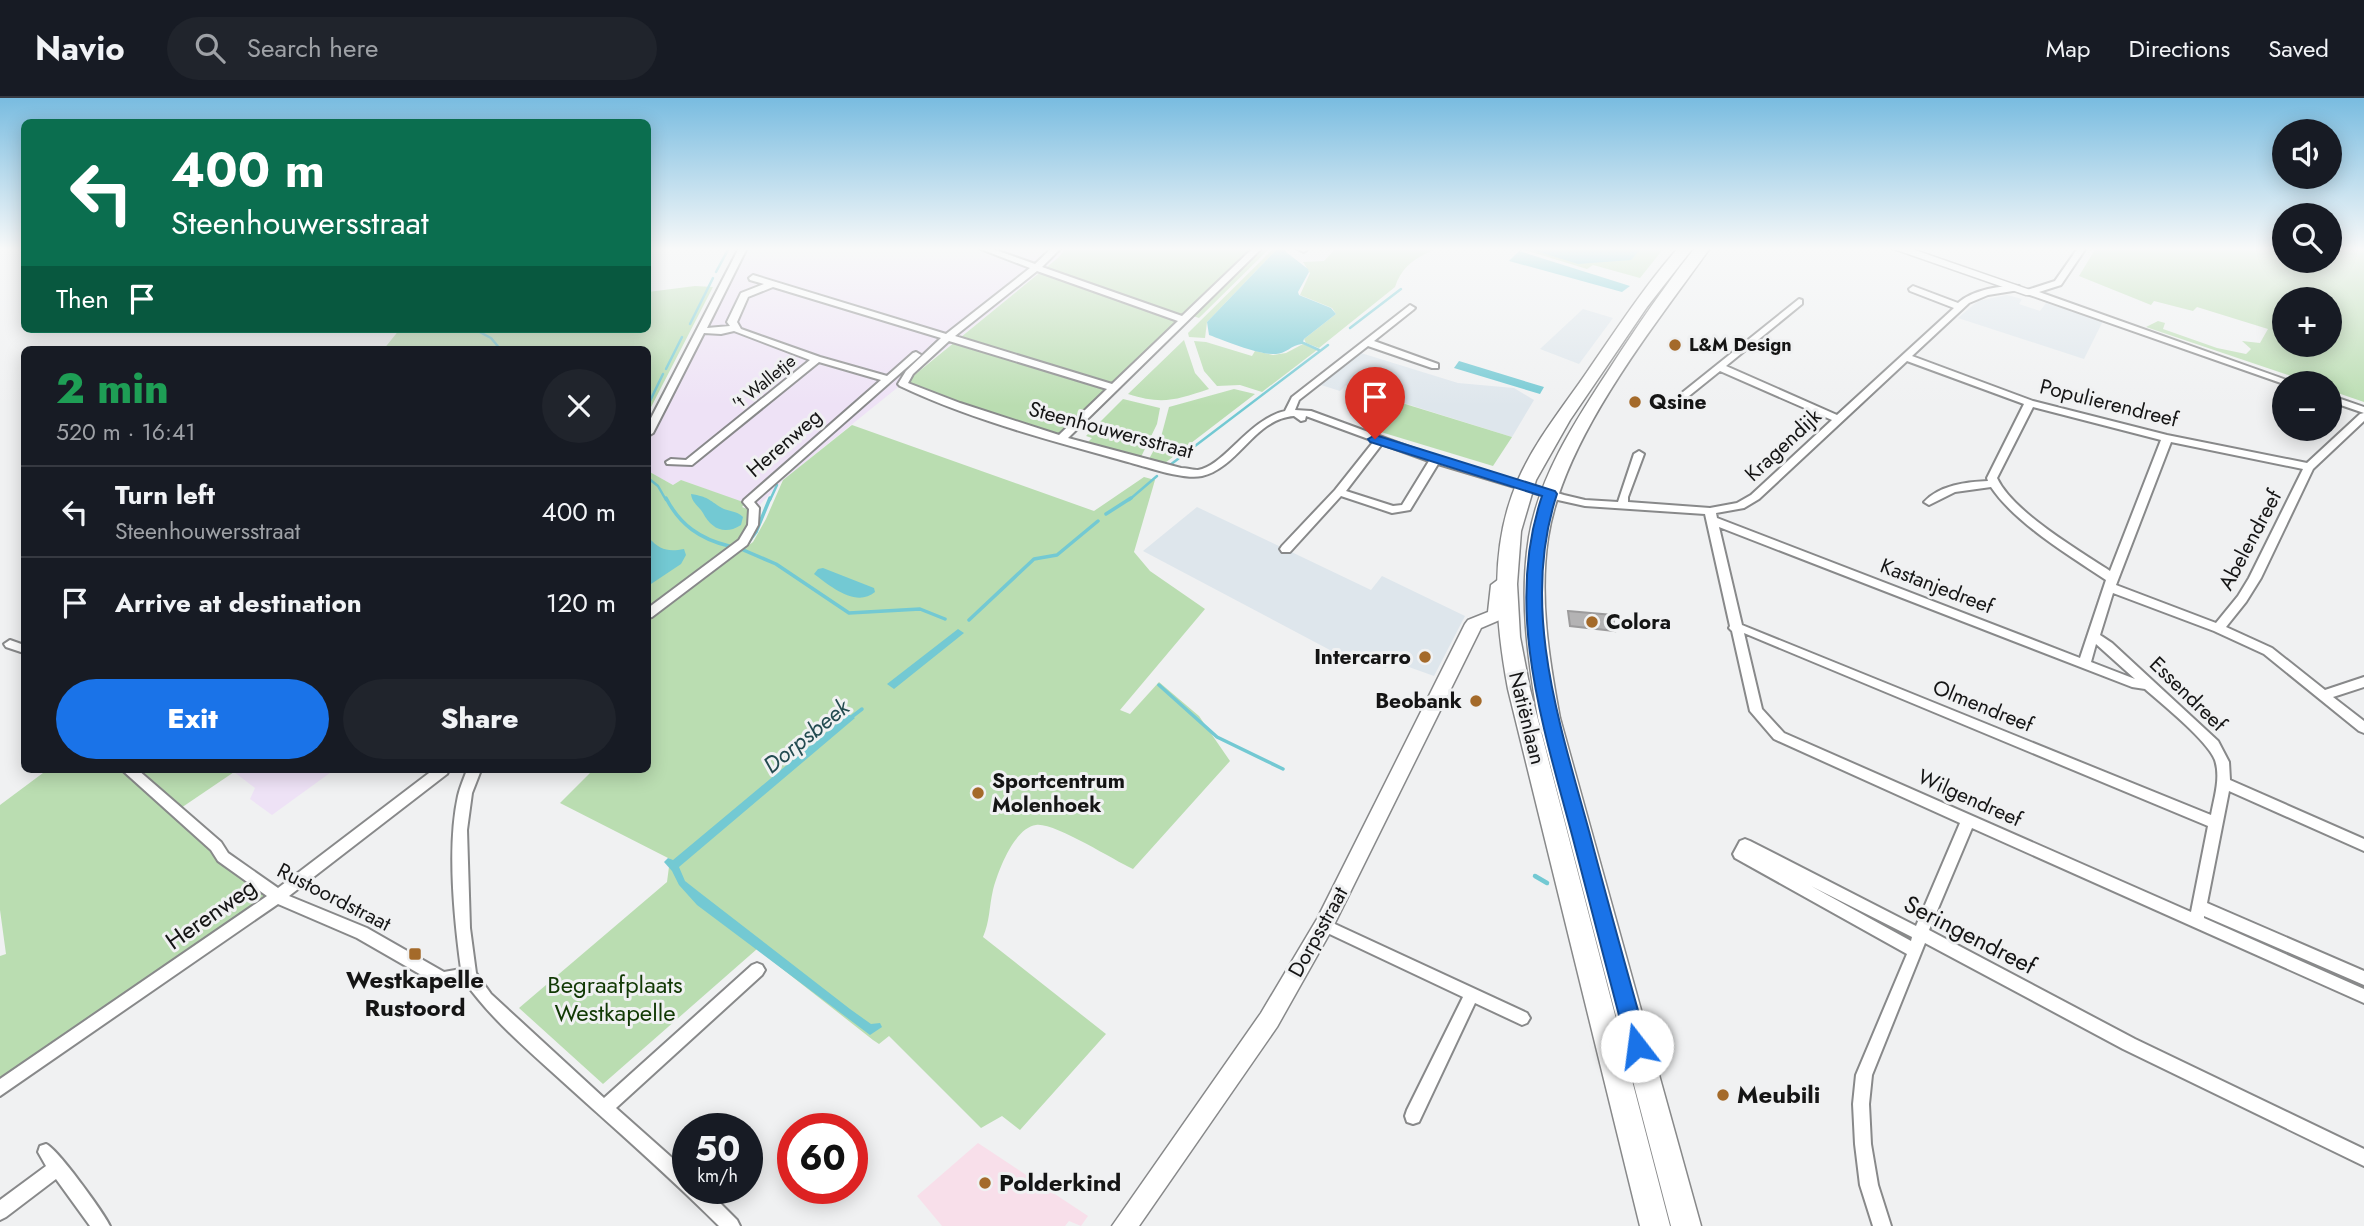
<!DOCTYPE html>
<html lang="en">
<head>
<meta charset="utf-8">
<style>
  :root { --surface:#171b24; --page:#20242c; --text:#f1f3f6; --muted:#9ea1a6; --line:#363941; --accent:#1a73e8 }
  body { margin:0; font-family:Jost,sans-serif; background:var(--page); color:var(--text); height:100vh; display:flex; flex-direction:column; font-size:26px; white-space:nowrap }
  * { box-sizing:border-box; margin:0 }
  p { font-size:23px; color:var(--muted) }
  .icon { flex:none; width:38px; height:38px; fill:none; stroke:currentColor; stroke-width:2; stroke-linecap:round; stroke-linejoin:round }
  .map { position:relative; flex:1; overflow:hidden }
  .sheet { position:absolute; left:21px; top:248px; width:630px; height:427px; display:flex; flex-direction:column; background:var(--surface); border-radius:10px; box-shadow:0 4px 18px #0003 }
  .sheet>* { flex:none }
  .guide { position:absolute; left:21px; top:21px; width:630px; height:214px; border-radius:10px; box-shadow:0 4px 18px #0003; background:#0b6e4f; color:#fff; overflow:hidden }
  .buttons { position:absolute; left:2272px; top:21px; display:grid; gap:14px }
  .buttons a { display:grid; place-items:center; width:70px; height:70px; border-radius:50%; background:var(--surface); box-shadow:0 4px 18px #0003; font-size:35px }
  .speed { position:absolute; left:672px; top:1015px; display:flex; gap:14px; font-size:35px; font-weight:700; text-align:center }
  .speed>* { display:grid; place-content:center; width:91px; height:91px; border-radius:50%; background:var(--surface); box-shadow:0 4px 18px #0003; line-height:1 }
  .speed small { font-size:18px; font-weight:400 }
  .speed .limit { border:10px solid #d22; background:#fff; color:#111 }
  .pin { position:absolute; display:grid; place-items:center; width:60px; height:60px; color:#fff; margin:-72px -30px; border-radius:50% 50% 50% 0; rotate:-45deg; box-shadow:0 0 7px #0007 }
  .pin .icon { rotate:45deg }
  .me { position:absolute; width:77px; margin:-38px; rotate:345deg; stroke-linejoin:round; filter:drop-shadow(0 0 5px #0008) }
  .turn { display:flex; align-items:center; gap:24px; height:147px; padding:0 35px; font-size:32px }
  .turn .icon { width:91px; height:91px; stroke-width:2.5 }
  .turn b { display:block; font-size:49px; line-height:60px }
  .then { display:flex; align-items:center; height:66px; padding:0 35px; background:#0003; gap:14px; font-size:26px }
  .round { display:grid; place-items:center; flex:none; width:74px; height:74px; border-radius:37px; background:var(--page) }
  .overview { display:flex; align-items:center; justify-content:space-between; height:119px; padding:0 35px }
  h1 { font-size:42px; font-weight:800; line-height:52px; color:#1e9e55 }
  .cta { display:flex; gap:14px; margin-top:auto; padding:14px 35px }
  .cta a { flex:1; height:80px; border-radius:42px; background:var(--accent); color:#fff; font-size:28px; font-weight:800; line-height:80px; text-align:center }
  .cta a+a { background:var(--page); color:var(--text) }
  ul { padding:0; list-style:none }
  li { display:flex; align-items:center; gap:21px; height:91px; padding:0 35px; border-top:2px solid var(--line) }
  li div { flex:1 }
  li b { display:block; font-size:26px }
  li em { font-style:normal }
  header { display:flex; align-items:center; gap:42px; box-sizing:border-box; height:98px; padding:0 35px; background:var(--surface); border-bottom:2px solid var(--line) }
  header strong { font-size:33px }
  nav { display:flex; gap:38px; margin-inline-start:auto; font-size:24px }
  .search { width:490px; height:63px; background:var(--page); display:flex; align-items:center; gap:18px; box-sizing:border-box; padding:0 24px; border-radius:38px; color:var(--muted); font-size:26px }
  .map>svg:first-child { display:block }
</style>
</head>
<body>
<header>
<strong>Navio</strong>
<div class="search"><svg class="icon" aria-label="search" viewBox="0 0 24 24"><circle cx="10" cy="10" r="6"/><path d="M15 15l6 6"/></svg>Search here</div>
<nav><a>Map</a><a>Directions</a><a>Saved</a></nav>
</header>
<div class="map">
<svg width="2364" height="1128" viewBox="0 0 2364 1128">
  <rect width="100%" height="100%" fill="#f0f1f2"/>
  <g fill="#dee6ec">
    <polygon points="2007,197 2022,201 2019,206 2040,213 2046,205 2103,223 2084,261 1958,220 1978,203"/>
    <polygon points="1583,211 1613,220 1579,266 1540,251"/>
    <polygon points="1361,255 1458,285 1514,290 1534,302 1512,339 1346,287 1340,293 1321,287"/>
    <polygon points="1197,409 1371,492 1382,478 1465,518 1434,578 1392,563 1386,570 1353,552 1345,560 1143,453"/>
  </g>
  <g fill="#eee2f6">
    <polygon points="746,150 1066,150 1059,159 783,382 757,410 681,382 673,387 648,373 648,346"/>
    <polygon points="237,672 334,672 272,717 250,701 255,690 234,674"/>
  </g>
  <polygon fill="#f8dfea" points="978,1045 1088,1118 1081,1128 1069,1123 1065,1128 942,1128 917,1098"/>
  <g fill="#baddb1" fill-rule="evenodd">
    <polygon points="1066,150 1253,150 1054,340 901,288 1059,159"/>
    <polygon points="1263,150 1270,150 1199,220 1193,218"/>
    <polygon points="1274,150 1278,150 1207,224 1205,240 1189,239 1188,235"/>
    <path d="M1336,150h103c-21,8 -37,17 -44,39l-76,61 -13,-5 -2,-4 32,-25 -4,-6 -32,-13 10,-22 -7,-11 21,-1z"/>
    <polygon points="1518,150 1664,150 1640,180 1593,167 1587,171"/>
    <path d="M2096,150h31l11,3 2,-3h144v13h45v-13h35v154l-35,-12v-7h-17l-166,-56 12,-6 7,2 -2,6 54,19 29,6 5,-5 -9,-8 18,2 8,-14 -71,-22 -4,4 -39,-10 -3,4 -72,-29zM2284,201h45v46h-45z"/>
    <polygon points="695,188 713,189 648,315 648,252 383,252 400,231 648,231 648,194"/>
    <path d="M1184,242l11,33 14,16c-33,11 -47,16 -81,5z"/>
    <polygon points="1194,243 1206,244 1252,258 1255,253 1273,257 1286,255 1303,246 1317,252 1262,294 1240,287 1217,288 1204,273"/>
    <polygon points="1234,291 1255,296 1165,365 1149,361 1161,339 1169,309"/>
    <polygon points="1376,297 1512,339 1493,368 1361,328"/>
    <polygon points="1123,301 1160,310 1157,326 1141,359 1088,344 1092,340 1086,338"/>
    <path d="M852,327l242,86 50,-34 11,3 -21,72 16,19 55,38 -85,101 10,4 29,-32 40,34 31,45 -97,108c-20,-9 -79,-47 -97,-44 -22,3 -38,46 -43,65 -4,17 -3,31 -10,47l123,97 -86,96 -18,-14 -21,12 -92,-92 -10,8 -6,-4 -116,-91 -154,135 -84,-76 148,-126 3,-23 -110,-56 33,-33h55v-149l105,-79 13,-23 17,-39z"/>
    <polygon points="648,373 673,387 681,382 746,405 742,409 750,412 748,430 737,443 648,511"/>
    <polygon points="47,672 124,672 214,753 214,756 272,798 0,986 0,858 6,856 0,812 0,707"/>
    <polygon points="134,672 237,672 178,712"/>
  </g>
  <g fill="#73c9d3">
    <path d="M1278,150h7l1,4 22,17 1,3 -11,20 1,3 32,13 5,6 -32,25 -2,5c-11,1 -16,10 -26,10 -18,1 -50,-13 -67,-19l-2,-13z"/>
    <polygon points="1526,150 1642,150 1631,162 1578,166"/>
    <polygon points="1519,153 1630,188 1622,194 1509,163"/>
    <polygon points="1459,263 1544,289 1540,296 1454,270"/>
    <path d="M691,396c18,3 16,5 31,14 7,4 14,2 21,9l-2,8c-17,11 -30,3 -38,-12 -5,-8 -11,-10 -12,-19z"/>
    <path d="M648,413l3,2 -2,25c11,12 19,14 35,11l2,6 -5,9 -33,22z"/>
    <path d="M823,470l51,20 1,4c-19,16 -45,-6 -61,-18l4,-5z"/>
    <polygon points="958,531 964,535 894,591 887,586"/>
    <polygon points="848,616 855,620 679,769 685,783 699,794 850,911 871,926 880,925 882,929 870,937 697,807 679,787 672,773 664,764 668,760 673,762"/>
  </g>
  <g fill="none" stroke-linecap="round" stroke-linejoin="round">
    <g stroke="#73c9d3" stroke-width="2.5">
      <polyline points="716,174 729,150"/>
      <polyline points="690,226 713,180"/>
      <polyline points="1350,230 1401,191"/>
      <polyline points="474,231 491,240 501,252"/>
      <polyline points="1301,244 1319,252"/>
      <polyline points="666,271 682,239"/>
      <polyline points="648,307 663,276"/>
      <polyline points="1170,367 1328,247"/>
      <polyline points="648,380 658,388 666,402"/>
      <polyline points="770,402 777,387"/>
      <polyline points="1129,402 1157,378"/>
    </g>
    <g stroke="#73c9d3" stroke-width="3.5">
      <path d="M666,400c14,27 34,41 63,48"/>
      <polyline points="1106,416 1131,400"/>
      <polyline points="746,447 756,434 770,400"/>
      <polyline points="741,451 776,466 849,515 920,511 945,521"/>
      <polyline points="969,522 1034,461 1057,457 1098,423"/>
      <polyline points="1159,587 1217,639 1283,671"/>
      <polyline points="849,621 862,611"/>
    </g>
    <polyline stroke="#73c9d3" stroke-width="4.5" points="1535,778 1547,785"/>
  </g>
  <polygon fill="#b4b3b4" stroke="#9c9b9c" stroke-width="2" points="1568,513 1613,517 1615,533 1570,528"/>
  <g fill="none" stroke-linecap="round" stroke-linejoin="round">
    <defs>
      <g id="street">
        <path d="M739,150h8l-40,80 23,-2 -3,-4 14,-29 23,-9 -14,-4 -1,-2 4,-3 193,59 84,-66 -52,-20h12l45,16 17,-16h9l-19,19 140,49 71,-68h9l-194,190 113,30c5,0 12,2 17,2 26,-4 51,-51 87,-59l7,-14 118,-92 5,3 -2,2 -39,31 64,23v4h-6l-64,-22 -69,54 -4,10 16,1 128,47 125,37 21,5 33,2 16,-48 5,-3 5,3 -16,43v5l82,6 27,-5 14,-8 81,-75 -112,-49 -36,29h-6v-4l121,-97 3,1v4l-76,62 111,49 117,-107 -44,-17 -1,-2 4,-3 45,17c14,-13 43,-18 61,-17v4l-31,5 -19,8 -57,53 121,45 134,34 140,28 53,-49 4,-1v8l-51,48 -52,109 -15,24 -20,25 46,21 53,42 39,-13v10l-31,10 31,24v12l-5,-2 -95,-77 -50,-23 -101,-38 -13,42 12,8 106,98 11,21 1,18 134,59v12l-135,-60 -22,112 157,68v14l-160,-69v2l160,71v14l-392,-175 -43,102 206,109 229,110v17l-241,-117 -198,-106 -53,132 -3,29 2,40 7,41 13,41h-18l-13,-41 -5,-41 -2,-40 3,-29 51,-121 -172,-96 -2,-4 7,-13 5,-2 5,2 166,85 44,-103 -186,-84 -24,-28 -18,-80 -3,-3 1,-2 -25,-112 -120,-8 -27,-6 -120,-36 -28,46 -18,3 -51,-17 -51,56h-8l-2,-3 2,-3 53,-56 39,-49 -68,-25 -1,4 -4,1 -7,-5c-40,3 -55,51 -92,60 -19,4 -55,-9 -74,-14 -76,-21 -156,-42 -228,-76l-2,-2 8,-13 35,-33 -168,-51 -25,10 -11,25 4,7 79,28 67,19 26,-23 3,-1 5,3 -167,147 5,6 -1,17 -11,20 -95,72 -4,1v-10l91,-68 9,-15 1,-16 -6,-7 1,-2 137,-120 -62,-18 -127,103 -25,-1 -1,-2 5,-3 15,1 124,-100 -76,-29 -13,3 -17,-1 -51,100 -5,3v-12zM1037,173l141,50 -66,63 -157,-48zM949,243l158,48 -48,46 -99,-32 -52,-20 5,-9zM1907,263l117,43 -37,74 1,3c-22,1 -48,4 -64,21l5,3 26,-13 36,-5c24,36 79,69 115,93l-26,78 -363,-140 -1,-5 28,-5 15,-9zM2033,309l128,33 -51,131c-32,-21 -97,-59 -113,-93zM2171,344l132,27 -54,109 -11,18 -22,27 -100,-38zM1382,346l47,17 -27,44 -9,1 -47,-15zM1719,429l413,160 13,2c18,16 62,51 70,71 6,18 -1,38 -4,55l-469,-190zM1744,535l464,193 -17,86 -407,-179 -22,-24zM2096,546l39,35 -44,-17zM1811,788l101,51 -1,4z"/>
        <polygon points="1296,150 1308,150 1308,151 1304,154"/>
        <polygon points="2078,150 2086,150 2061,187 2039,194 2295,285 2284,286 2027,196 2027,192 2055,183"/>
        <polygon points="2329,297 2364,309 2364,315 2329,303"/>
        <polygon points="10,542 24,547 24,555 6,549 4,546"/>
        <path d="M122,672h16l83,72 7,11 50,35 155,-118h16l-2,4 -158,122 78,32 77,44 17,-3c-7,-51 -14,-123 -3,-173 2,-9 6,-18 9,-26h14l-9,23 -5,37 3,98 6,45 15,21 113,104 148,-133 5,-2 5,2 3,5 -3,5 -146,133 72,64v16h17l32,32 3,6h-21c-50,-50 -104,-97 -157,-145 -34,-31 -70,-61 -97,-99l-23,4 -5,-2 -80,-46 -79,-34 -278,192v-17l267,-183 -49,-35 -7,-11z"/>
        <polygon points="1324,821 1527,915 1530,920 1527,925 1522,927 1475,905 1419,1024 1413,1026 1407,1024 1405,1018 1407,1012 1463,899 1319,831 1317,827 1319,823"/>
        <path d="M46,1046c11,4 58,69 64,82h-20l-34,-47 -50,38 -6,3v-20l46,-34 -8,-14 2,-6z"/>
      </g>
      <g id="secondary">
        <polygon points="1891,150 1909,150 2036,194 2034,197 2026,197"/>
        <polygon points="1499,481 1507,487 1504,517 1502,521 1481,530 1331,833 1277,929 1139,1128 1112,1128 1261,915 1317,821 1465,526 1468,522 1488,514 1491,487"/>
      </g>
      <g id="primary">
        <path d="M1678,150h15l-46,59 -77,113 -34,60 -15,51 -4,53 3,53 10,52 140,537h-30l-132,-537c-13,-70 -19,-143 10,-209 17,-39 45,-73 69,-108 29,-42 57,-85 91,-124z"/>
        <path d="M1695,150h15c-58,81 -147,191 -162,290 -9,60 1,121 12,180l141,508h-30l-133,-508c-10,-59 -19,-120 -9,-181 11,-64 48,-118 83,-172 26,-40 53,-80 83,-117z"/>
      </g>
    </defs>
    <use href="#street" stroke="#88898a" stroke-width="4"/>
    <use href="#secondary" stroke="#88898a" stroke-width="3"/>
    <use href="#primary" stroke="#88898a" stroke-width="3"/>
    <use href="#street" fill="#fff" fill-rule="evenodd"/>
    <use href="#secondary" fill="#fff" fill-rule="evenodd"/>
    <use href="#primary" fill="#fff" fill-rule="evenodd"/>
  </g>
  <linearGradient id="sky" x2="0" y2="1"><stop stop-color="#79bce0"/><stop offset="0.49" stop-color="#f8f9f9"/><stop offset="1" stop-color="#f8f9f9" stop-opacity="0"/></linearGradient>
  <rect width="2364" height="308" fill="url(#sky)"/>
  <path fill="#1a73e8" stroke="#114b97" stroke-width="2" d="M1375,337l180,56 2,3c-37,112 2,228 32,337 19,72 39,144 59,215l-3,7 -8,3 -7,-3 -3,-7c-18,-70 -37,-141 -55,-211 -29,-109 -68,-227 -30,-339l-172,-54 -2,-3z"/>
  <g fill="#a46a2a" stroke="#f0f1f2" stroke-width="2.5">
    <circle cx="1675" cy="247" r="7"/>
    <circle cx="1635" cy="304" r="7"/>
    <circle cx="1592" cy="524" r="7"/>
    <circle cx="1425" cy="559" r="7"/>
    <circle cx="1476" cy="603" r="7"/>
    <circle cx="978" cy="695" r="7"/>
    <rect x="408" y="849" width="14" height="14" rx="3.5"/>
    <circle cx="1723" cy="997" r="7"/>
    <circle cx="985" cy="1085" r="7"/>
  </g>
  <g text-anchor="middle" stroke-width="6" stroke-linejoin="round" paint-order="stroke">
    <g font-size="18" font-weight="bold" fill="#151515" stroke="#f0f1f2" text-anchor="start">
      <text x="1689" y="253">L&amp;M Design</text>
    </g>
    <g font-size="18" fill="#151515" stroke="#f0f1f2">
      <text transform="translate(764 284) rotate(-39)" y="6">'t Walletje</text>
    </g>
    <g font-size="21" font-weight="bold" fill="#151515" stroke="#f0f1f2" text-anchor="start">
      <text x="1649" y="311">Qsine</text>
      <text x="1606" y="531">Colora</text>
      <text x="1411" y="566" text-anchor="end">Intercarro</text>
      <text x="1462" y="610" text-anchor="end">Beobank</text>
      <text x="992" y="690">Sportcentrum<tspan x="992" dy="24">Molenhoek</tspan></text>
    </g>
    <g font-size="21" fill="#151515" stroke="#f0f1f2">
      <text transform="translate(2109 305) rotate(14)" y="7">Populierendreef</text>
      <text transform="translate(1111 332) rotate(15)" y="7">Steenhouwersstraat</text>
      <text transform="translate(784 345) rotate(-41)" y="7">Herenweg</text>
      <text transform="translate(1783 347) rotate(-43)" y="7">Kragendijk</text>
      <text transform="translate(2250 442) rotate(-62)" y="7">Abelendreef</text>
      <text transform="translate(1937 488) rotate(21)" y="7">Kastanjedreef</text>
      <text transform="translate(2188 596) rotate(44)" y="7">Essendreef</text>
      <text transform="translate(1983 608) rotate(22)" y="7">Olmendreef</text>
      <text transform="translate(1527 620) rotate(76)" y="7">Natiënlaan</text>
      <text transform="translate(1970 700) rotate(24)" y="7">Wilgendreef</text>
      <text transform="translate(334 799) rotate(27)" y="7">Rustoordstraat</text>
      <text transform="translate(1318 834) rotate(-61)" y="7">Dorpsstraat</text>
    </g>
    <g font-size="23" font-style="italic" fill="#234b50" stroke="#f0f1f2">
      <text transform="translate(806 638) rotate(-39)" y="8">Dorpsbeek</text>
    </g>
    <g font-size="24" fill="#151515" stroke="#f0f1f2">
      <text transform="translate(211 816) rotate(-35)" y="8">Herenweg</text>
      <text transform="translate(1970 837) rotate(27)" y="8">Seringendreef</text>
    </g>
    <g font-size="24" font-weight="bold" fill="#151515" stroke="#f0f1f2" text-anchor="start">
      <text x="415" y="890" text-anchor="middle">Westkapelle<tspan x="415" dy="28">Rustoord</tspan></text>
      <text x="1737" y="1005">Meubili</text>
      <text x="999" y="1093">Polderkind</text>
    </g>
    <g font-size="24" fill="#113904" stroke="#f0f1f2">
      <text x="615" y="895">Begraafplaats<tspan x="615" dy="28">Westkapelle</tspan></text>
    </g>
  </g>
</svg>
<div class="buttons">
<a><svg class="icon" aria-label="sound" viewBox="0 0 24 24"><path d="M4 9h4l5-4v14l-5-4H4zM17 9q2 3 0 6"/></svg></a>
<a><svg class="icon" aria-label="search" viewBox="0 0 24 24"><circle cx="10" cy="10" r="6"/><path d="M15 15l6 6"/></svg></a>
<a>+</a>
<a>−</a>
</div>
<div class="speed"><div>50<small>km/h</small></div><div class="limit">60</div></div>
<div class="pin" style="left:1375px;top:341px;background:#d93025"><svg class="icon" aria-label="arrive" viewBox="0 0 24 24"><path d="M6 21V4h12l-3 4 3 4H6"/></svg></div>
<svg class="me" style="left:1637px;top:948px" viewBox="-20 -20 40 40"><circle r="19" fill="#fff"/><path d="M0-13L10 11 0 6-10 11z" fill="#1a73e8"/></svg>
<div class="guide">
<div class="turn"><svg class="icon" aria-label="left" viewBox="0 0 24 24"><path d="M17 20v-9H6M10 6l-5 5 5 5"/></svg><div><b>400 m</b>Steenhouwersstraat</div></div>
<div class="then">Then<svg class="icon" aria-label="arrive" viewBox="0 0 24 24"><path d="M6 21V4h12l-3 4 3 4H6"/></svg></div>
</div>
<section class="sheet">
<div class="overview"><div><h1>2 min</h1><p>520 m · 16:41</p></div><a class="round"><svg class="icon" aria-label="close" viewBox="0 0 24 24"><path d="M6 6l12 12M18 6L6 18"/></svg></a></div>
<ul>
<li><svg class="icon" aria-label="left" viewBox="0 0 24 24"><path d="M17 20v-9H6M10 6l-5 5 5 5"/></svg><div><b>Turn left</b><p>Steenhouwersstraat</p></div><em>400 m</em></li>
<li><svg class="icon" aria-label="arrive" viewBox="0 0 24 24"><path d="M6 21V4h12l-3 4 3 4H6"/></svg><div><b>Arrive at destination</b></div><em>120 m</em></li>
</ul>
<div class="cta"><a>Exit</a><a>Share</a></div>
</section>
</div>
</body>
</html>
